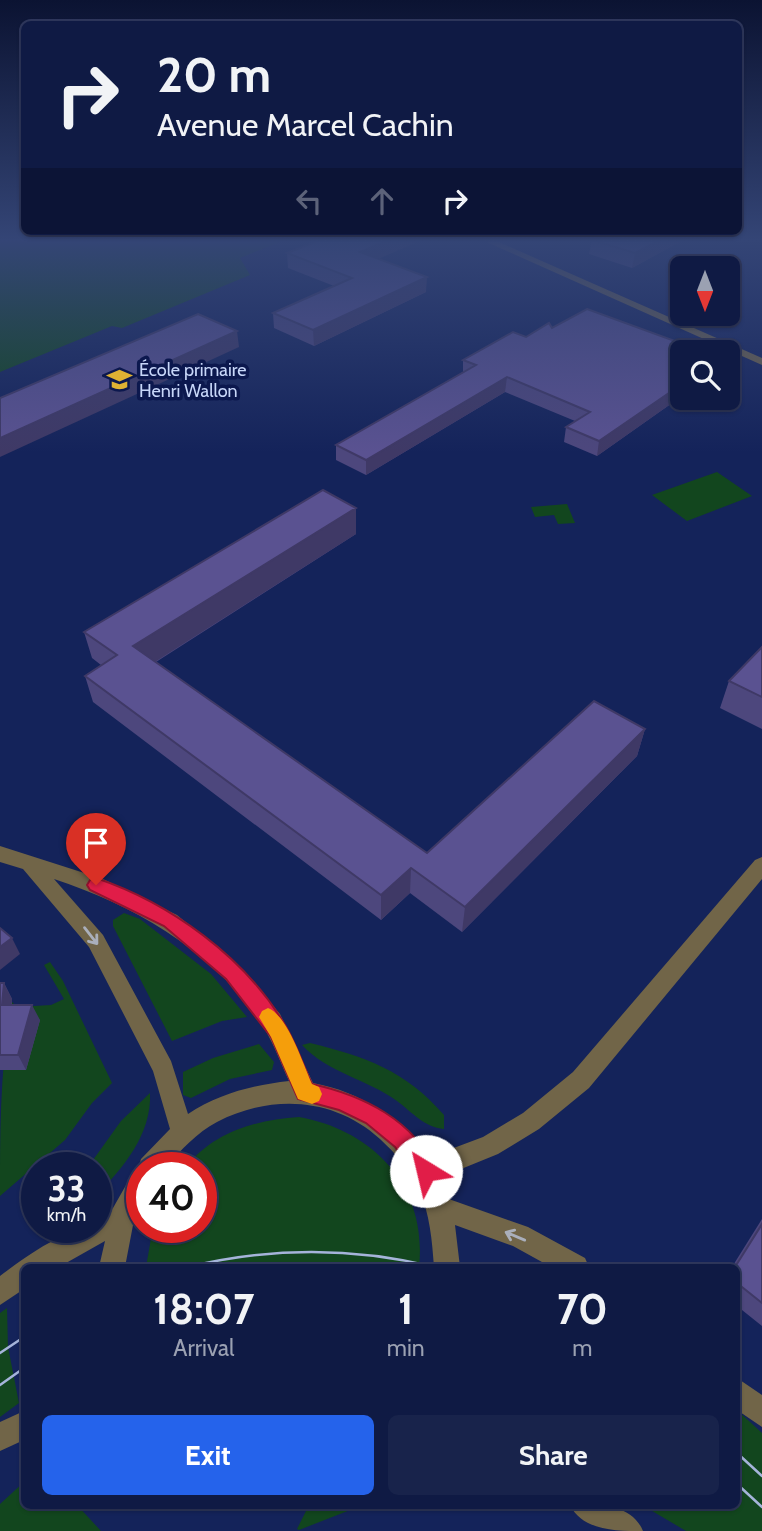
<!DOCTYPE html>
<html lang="en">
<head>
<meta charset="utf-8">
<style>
  :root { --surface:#0f1a44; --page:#18234b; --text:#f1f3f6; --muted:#9ba1b2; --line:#2f385d; --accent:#2563eb }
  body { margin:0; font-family:Cabin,sans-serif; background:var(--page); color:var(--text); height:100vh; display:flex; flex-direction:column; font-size:26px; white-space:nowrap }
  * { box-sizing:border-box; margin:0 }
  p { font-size:23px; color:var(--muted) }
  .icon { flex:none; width:38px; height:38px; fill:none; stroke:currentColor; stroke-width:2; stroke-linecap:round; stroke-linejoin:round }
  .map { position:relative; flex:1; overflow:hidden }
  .details { position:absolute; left:21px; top:1264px; width:719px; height:245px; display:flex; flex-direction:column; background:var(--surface); border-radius:10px; box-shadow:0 2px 5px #0004,0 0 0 2px var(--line) }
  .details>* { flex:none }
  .hud { position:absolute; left:21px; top:21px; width:721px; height:214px; border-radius:10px; box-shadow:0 2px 5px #0004,0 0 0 2px var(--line); background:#0f1a44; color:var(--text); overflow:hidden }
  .needle { width:46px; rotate:180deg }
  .controls { position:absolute; left:670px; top:256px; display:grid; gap:14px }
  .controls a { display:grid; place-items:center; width:70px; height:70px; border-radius:10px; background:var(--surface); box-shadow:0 2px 5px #0004,0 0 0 2px var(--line); font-size:35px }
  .speed { position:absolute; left:21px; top:1152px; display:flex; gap:14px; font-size:35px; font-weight:700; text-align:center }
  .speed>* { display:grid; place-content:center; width:91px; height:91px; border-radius:50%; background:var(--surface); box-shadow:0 2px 5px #0004,0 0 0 2px var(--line); line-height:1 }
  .speed small { font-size:18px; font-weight:400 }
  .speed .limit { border:10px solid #d22; background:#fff; color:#111 }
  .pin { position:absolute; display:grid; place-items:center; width:60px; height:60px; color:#fff; margin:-72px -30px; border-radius:50% 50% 50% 0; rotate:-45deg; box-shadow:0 0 7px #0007 }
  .pin .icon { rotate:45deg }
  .me { position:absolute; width:77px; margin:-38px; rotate:324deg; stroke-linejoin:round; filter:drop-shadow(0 0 5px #0008) }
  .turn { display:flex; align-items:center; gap:24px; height:147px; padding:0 21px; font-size:32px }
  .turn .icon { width:91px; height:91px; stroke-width:2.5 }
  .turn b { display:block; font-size:49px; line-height:60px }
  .lanes { display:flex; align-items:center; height:66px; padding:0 21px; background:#0003; justify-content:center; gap:35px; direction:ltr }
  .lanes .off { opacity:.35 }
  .eta { display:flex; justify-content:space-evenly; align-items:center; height:119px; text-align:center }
  .eta b { font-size:42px; font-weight:800; line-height:49px }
  .action { display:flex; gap:14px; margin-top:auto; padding:14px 21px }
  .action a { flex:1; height:80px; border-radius:10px; background:var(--accent); color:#fff; font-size:28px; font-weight:800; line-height:80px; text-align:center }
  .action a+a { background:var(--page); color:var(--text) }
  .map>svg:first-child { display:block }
</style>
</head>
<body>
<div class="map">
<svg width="762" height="1531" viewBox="0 0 762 1531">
  <rect width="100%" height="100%" fill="#14235a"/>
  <g fill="#12461e">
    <polygon points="0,239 287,239 240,258 250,275 122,328 112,326 0,372"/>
    <polygon points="717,472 752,496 687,521 652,495"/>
    <polygon points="567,504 575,523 558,524 554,515 535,517 531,507"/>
    <polygon points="124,913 140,919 211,974 247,1017 222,1021 172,1041 113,926 113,920"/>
    <path d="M50,962l13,19 49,102 -20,20 -27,37 -65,56c0,-65 0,-131 12,-194l5,5 34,-2 13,-6 -20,-34z"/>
    <path d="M310,1043c56,14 95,27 134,72v14c-20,-2 -31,-16 -47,-28 -30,-22 -69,-28 -95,-56z"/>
    <polygon points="259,1044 274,1062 272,1070 230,1079 191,1098 183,1095 183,1072 213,1058"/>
    <path d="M150,1093c2,41 -27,75 -54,103v-29h-8l33,-46z"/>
    <path d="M299,1117c74,13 129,70 120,150h-273l7,-40h48v-60h-15c28,-35 69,-47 113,-50z"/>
    <polygon points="7,1308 8,1347 19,1403 0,1417 0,1313"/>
    <polygon points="737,1410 762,1433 762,1531 686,1531 642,1505 737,1505"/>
    <polygon points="24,1482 24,1505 77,1505 101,1531 0,1531 0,1504"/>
    <polygon points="309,1505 363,1505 299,1530 297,1529"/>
  </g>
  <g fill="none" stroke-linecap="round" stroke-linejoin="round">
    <g fill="#716548" fill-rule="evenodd">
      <polygon points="480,239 492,239 762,358 762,365"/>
      <path d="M0,846l103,33 74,36 63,52 40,47 33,69c49,9 86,35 114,75l56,-21 40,-24 50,-41 182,-212 7,-3v22l-173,209 -50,41 -41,25 -59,24 7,20 82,29 57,31 4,9h-38l-38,-21 -58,-21 5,42h-26c-2,-27 -4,-52 -15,-78 -8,-19 -24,-36 -39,-50 -46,-42 -109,-45 -163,-17 -20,10 -36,29 -52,45h-23v37l-8,16 -9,47h-26l6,-26 -46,26h-35v22l-24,16v-29c24,-18 66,-49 96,-49v-9l17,-10 21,-37 4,-2 3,-10 29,-30 -17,-58 -64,-124 -66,-78 -23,-7zM54,879c82,27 163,74 210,149 10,16 17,36 25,53 -36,4 -71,13 -101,33l-17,-53 -68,-126z"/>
      <polygon points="737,1378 762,1395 762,1427 737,1410"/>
      <polygon points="24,1411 24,1440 0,1451 0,1422"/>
      <path d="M570,1505c27,0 61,-3 73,26 -27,0 -60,0 -73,-26z"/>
    </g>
    <g stroke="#a5b4da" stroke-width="2.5">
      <path d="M188,1267c82,-20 165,-20 247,0"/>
      <polyline points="0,1353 24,1337"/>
      <polyline points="0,1385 24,1368"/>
      <polyline points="737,1453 762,1476"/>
      <polyline points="737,1484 762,1507"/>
    </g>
  </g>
  <g fill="#4d477d">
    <polygon points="593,239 685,239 632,268 589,254 592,240"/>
    <polygon points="287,253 378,259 426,292 314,346 274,328 273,313 334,286 288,268"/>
    <polygon points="552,328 683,344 682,351 682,396 597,456 564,442 566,427 575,421 505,392 366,475 336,460 336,445 463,372 463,360 526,337"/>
    <polygon points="356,508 356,534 156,662 427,853 645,729 637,756 462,932 410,893 381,920 93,702 85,676 101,665 92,658 84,632"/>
    <polygon points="762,647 762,729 720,708 729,681"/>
    <polygon points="0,983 4,983 12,999 12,1005 40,1020 26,1070 0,1070"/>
    <polygon points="762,1219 762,1326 737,1306 737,1267 732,1267"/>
  </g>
  <g fill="#3f3966">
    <polygon points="391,239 424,239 360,267 360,252"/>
    <polygon points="662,239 685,239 632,268 635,253"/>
    <polygon points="427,277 426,292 314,346 313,330"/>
    <polygon points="237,331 239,347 0,457 0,438"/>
    <polygon points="683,344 680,358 676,349"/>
    <polygon points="507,377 505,392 366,475 366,460"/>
    <polygon points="682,384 682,396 597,456 599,441"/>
    <polygon points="356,508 356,534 139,672 133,646"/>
    <polygon points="645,729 637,756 462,932 465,907"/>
    <polygon points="411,868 410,893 381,920 381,895"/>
    <polygon points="12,938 20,954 0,970 0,947"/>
    <polygon points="4,983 12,999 11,1020 2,1005"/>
    <polygon points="32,1005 40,1020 26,1070 18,1055"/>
  </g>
  <g fill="#5a5291" stroke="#3f3966" stroke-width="2">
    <polygon points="323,239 391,239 360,252 427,277 313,330 273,313 352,278 287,253"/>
    <polygon points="593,239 662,239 635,253 592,240"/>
    <polygon points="587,309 683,344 676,349 684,352 682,352 682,384 599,441 566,427 590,412 507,377 366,460 336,445 476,365 463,360 513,332 526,337 549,323 552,328"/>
    <polygon points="198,314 237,331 0,438 0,398"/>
    <polygon points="323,490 356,508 133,646 427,853 594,701 645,729 465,907 411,868 381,895 85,676 117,655 84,632"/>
    <polygon points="762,647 762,697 729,681"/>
    <polygon points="0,928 12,938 0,947"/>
    <polygon points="0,983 4,983 2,1005 32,1005 18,1055 0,1055"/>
    <polygon points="762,1224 762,1303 737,1283 737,1267 735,1267"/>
  </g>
  <defs><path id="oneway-shaft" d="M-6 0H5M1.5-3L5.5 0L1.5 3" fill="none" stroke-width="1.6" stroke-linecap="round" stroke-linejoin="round" transform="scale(1.75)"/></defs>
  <g stroke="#aaafbb">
    <use href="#oneway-shaft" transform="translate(91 936) rotate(52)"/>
    <use href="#oneway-shaft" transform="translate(515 1236) rotate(-157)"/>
  </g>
  <linearGradient id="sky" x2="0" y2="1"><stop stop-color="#0b1332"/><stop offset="0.53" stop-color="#344576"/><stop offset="1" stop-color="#344576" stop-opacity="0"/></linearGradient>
  <rect width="762" height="453" fill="url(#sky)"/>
  <path fill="#e11d48" stroke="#92132f" stroke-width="2" d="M96,878c74,25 149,79 189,147 11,18 18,40 27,59 50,11 103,36 124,87l-3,8 -7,3 -8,-3 -23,-32 -29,-24 -27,-13 -41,-11 -27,-62 -45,-58 -62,-53 -74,-36 -3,-5 3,-5z"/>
  <path fill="#f59e0b" d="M268,1008c20,8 35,56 44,76l7,3 3,7 -3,7 -7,3 -14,-5 -27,-62 -12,-20 3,-6z"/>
  <defs>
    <symbol id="school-bare" viewBox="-9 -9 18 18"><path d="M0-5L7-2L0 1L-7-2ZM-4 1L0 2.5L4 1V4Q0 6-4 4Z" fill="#deb133" stroke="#0c184e" stroke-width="2.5" paint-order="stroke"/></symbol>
  </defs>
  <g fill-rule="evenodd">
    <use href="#school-bare" x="102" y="362" width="35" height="35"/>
  </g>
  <g text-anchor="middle" stroke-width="7" stroke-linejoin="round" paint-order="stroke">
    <g font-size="18" fill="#c8d7f9" stroke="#0c184e" text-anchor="start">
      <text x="139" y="376">École primaire<tspan x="139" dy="21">Henri Wallon</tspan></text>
    </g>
  </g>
</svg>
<div class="controls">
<a><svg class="needle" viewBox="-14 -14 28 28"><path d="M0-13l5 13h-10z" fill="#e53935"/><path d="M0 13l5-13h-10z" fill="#9ba1b2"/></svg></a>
<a><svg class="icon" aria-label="search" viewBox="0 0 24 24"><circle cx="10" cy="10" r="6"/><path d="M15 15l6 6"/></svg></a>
</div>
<div class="speed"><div>33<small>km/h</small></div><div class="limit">40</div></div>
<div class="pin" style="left:96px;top:885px;background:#d93025"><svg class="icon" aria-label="arrive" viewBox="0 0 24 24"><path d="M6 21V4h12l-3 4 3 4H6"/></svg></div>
<svg class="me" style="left:426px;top:1171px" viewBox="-20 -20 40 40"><circle r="19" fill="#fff"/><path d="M0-13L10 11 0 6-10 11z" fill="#e11d48"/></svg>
<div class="hud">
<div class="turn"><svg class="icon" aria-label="right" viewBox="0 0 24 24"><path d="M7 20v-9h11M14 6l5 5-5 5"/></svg><div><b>20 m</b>Avenue Marcel Cachin</div></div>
<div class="lanes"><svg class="icon off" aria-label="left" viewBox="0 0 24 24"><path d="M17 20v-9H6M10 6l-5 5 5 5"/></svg><svg class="icon off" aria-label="ahead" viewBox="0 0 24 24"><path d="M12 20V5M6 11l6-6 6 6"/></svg><svg class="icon" aria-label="right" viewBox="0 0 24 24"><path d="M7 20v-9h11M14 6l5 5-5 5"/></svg></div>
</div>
<section class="details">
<div class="eta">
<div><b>18:07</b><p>Arrival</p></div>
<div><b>1</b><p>min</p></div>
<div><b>70</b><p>m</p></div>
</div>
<div class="action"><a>Exit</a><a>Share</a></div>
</section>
</div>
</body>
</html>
